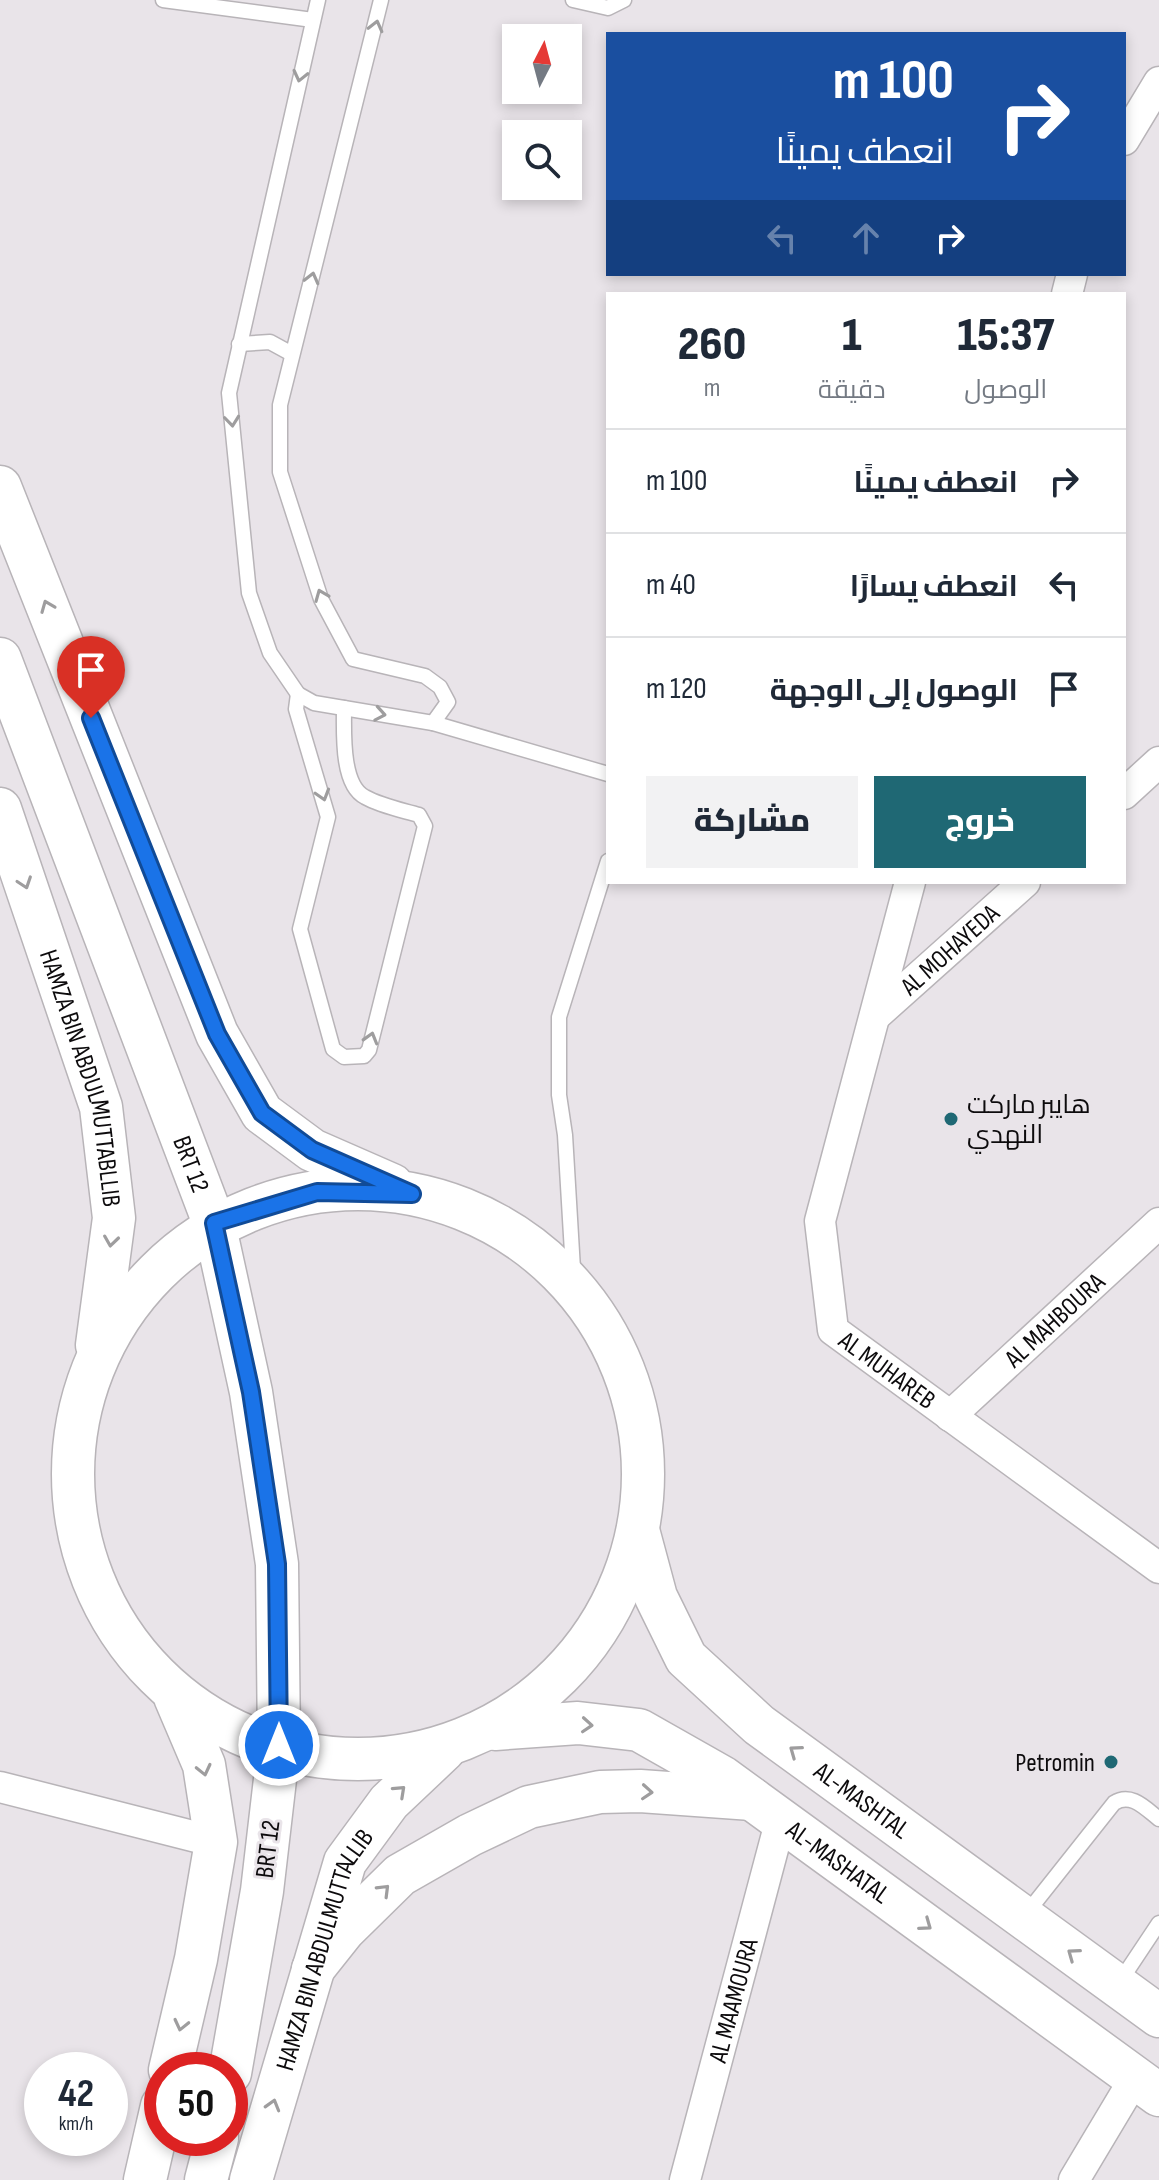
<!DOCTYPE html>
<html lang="ar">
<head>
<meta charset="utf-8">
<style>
  :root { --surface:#fff; --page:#f2f2f3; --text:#1f2937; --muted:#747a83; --line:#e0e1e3; --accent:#1f6874 }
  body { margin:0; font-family:"Sofia Sans Condensed",Cairo,sans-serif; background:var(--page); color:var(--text); direction:rtl; height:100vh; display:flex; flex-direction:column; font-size:30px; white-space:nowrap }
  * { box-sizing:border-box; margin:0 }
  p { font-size:26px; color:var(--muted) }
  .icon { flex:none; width:44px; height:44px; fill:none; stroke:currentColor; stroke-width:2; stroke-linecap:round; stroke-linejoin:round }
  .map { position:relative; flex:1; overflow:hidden; direction:ltr }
  .sheet { position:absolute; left:606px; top:292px; width:520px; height:592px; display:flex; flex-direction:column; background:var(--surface); border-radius:0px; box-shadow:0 4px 12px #0003; direction:rtl }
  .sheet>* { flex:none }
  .hud { position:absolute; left:606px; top:32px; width:520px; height:244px; border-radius:0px; box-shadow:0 4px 12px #0003; direction:rtl; background:#1a4fa0; color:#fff; overflow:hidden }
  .needle { width:52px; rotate:6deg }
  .tools { position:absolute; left:502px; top:24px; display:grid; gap:16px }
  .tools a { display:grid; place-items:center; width:80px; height:80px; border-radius:0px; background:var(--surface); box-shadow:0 4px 12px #0003; font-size:40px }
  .speed { position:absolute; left:24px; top:2052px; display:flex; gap:16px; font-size:40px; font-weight:700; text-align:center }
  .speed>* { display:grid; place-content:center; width:104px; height:104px; border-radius:50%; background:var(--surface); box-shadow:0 4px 12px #0003; line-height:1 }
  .speed small { font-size:20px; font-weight:400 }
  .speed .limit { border:12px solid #d22; background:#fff; color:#111 }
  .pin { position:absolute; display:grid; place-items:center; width:68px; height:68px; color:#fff; margin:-82px -34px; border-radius:50% 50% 50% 0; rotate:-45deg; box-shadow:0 0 8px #0007 }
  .pin .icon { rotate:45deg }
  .me { position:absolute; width:88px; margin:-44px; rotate:0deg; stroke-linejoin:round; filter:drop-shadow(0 0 6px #0008) }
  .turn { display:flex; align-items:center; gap:28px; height:168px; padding:0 40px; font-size:36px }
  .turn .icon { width:104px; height:104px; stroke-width:2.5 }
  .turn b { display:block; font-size:56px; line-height:68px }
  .lanes { display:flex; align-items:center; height:76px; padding:0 40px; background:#0003; justify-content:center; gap:40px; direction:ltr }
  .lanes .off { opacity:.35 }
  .eta { display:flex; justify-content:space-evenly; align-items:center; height:136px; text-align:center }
  .eta b { font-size:48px; font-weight:800; line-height:56px }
  .button { display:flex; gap:16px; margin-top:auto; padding:16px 40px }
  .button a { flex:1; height:92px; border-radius:0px; background:var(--accent); color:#fff; font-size:32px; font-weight:800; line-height:92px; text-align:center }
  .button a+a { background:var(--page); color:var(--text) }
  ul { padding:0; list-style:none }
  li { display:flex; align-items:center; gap:24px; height:104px; padding:0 40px; border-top:2px solid var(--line) }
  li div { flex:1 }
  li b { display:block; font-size:30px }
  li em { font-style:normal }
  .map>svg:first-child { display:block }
</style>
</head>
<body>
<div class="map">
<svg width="1159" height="2180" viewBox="0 0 1159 2180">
  <rect width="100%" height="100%" fill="#e9e4e9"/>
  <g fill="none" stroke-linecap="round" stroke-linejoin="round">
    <defs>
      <g id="lane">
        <polyline points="163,0 313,20"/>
        <polyline points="318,0 229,393 249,593 270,653 298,694 314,703 433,723 448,702 440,687 425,676 353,659 321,599 280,472 280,405 381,0"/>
        <polyline points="573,0 608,8 624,0"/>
        <polyline points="239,344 270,342 292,354"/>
        <path d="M298,694l-2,15 32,108 -28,112 33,120 11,8 20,-1 5,-6 56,-224 -6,-11c-17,-5 -38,-9 -54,-18 -24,-12 -21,-66 -21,-89"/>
        <polyline points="433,723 608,774"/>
        <polyline points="574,1286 565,1135 559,1095 559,1017 608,861"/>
        <path d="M1026,1914l88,-111c17,-11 31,5 45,16"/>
        <polyline points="1119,1983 1159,1923"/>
      </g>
      <g id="street">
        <polyline points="1124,140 1159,82"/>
        <polyline points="1067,294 1072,274"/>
        <polyline points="1124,794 1159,762"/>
        <path id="s1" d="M910,882l-90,339 13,109 326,238"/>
        <path id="s2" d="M875,1016l150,-134"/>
        <path id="s3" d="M950,1416l209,-193"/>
        <polyline points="0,1787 216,1842"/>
        <path id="s4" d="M685,2180l96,-361"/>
        <polyline points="1074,2180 1135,2078"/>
      </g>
      <g id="secondary">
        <polyline points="0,487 217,1034 262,1113 312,1150 392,1185"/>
        <path id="s5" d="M0,659l214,564 37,169 26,172 2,181 -17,146 -32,182"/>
        <path id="s6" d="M0,809l101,298 13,111 -17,127"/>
        <circle cx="358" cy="1474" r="285"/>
        <path id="s7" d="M638,1530l18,67 30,61 73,67 400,291"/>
        <path id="s8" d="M495,1729l83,-6 61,7 83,47 437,318"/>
        <polyline points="313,1969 344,1930 400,1875 470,1835 529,1807 600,1792 640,1791 752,1799"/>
        <polyline points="170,2070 196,1959 216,1842 204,1765 175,1697"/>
        <polyline points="145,2180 162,2106"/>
        <polyline points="206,2180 217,2138"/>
        <path id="s9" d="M251,2180l94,-318 44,-60 55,-52"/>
      </g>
    </defs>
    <use href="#lane" stroke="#b8b4b8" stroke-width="17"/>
    <use href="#street" stroke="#b8b4b8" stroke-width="33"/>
    <use href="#secondary" stroke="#b8b4b8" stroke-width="45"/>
    <use href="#lane" stroke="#fff" stroke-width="14"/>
    <use href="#street" stroke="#fff" stroke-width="30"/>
    <use href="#secondary" stroke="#fff" stroke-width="42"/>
  </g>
  <defs><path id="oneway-chevron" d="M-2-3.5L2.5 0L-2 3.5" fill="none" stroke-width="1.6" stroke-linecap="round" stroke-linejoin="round" transform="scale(2)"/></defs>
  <g stroke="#9e9d9e">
    <use href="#oneway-chevron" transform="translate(376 26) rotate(-76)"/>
    <use href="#oneway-chevron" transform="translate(300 76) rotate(103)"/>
    <use href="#oneway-chevron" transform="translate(312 278) rotate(-76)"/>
    <use href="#oneway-chevron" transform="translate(232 421) rotate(84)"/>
    <use href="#oneway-chevron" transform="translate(321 595) rotate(-112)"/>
    <use href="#oneway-chevron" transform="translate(47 606) rotate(-112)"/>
    <use href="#oneway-chevron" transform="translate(380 714) rotate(10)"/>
    <use href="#oneway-chevron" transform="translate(323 795) rotate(73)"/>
    <use href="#oneway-chevron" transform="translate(25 883) rotate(71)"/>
    <use href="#oneway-chevron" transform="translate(371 1038) rotate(-74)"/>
    <use href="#oneway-chevron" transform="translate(111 1241) rotate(98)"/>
    <use href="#oneway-chevron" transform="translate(587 1725) rotate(4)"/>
    <use href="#oneway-chevron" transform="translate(795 1751) rotate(-144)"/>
    <use href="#oneway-chevron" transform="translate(204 1770) rotate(77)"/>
    <use href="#oneway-chevron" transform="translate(400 1791) rotate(-43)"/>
    <use href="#oneway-chevron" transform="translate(647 1792) rotate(4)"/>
    <use href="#oneway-chevron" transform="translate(384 1890) rotate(-45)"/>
    <use href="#oneway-chevron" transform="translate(926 1925) rotate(36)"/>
    <use href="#oneway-chevron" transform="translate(1073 1954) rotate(-144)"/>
    <use href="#oneway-chevron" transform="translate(181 2025) rotate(103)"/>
    <use href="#oneway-chevron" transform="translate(273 2105) rotate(-74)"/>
  </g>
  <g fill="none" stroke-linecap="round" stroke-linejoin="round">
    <defs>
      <polyline id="route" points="91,718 217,1034 262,1113 312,1150 412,1194 317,1192 214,1223 251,1392 277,1564 279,1745"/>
    </defs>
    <use href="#route" stroke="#114b97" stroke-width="20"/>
    <use href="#route" stroke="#1a73e8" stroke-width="14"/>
  </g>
  <g fill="#1f6874" stroke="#e9e4e9" stroke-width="3">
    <circle cx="951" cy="1119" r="8"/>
    <circle cx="1111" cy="1762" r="8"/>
  </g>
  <g text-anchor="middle" stroke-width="6" stroke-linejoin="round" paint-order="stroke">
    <g font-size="26" fill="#0d0b0d" stroke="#e9e4e9">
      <text dy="9" stroke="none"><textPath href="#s2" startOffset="100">AL MOHAYEDA</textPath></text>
      <text dy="9" stroke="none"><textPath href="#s6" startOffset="282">HAMZA BIN ABDULMUTTABLLIB</textPath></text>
      <text dy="9" stroke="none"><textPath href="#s5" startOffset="540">BRT 12</textPath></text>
      <text dy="9" stroke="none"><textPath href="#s3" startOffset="142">AL MAHBOURA</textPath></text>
      <text dy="9" stroke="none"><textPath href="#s1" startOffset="528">AL MUHAREB</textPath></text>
      <text dy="9" stroke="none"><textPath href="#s7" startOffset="364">AL-MASHTAL</textPath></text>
      <text transform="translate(267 1849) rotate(-83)" y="9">BRT 12</text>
      <text dy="9" stroke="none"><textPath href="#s8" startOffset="384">AL-MASHATAL</textPath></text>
      <text dy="9" stroke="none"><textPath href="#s9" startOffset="242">HAMZA BIN ABDULMUTTALLIB</textPath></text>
      <text dy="9" stroke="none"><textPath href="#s4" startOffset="186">AL MAAMOURA</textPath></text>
    </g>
    <g font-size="26" fill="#0d0b0d" stroke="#e9e4e9" text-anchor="start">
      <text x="967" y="1113">هايبر ماركت<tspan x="967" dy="30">النهدي</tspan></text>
      <text x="1095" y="1771" text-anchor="end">Petromin</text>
    </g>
  </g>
</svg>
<div class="tools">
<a><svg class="needle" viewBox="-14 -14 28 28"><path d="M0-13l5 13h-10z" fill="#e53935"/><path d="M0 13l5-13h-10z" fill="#747a83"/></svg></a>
<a><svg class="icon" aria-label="search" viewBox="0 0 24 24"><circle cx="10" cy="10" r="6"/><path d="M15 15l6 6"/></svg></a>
</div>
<div class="speed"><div>42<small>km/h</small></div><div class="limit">50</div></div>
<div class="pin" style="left:91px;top:718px;background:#d93025"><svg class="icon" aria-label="arrive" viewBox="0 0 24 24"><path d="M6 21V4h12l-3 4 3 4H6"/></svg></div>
<svg class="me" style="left:279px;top:1745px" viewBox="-20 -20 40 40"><circle r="17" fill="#1a73e8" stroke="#fff" stroke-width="3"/><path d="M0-11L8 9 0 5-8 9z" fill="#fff"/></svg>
<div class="hud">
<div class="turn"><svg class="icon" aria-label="right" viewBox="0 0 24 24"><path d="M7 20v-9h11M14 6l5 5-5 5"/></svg><div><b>100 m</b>انعطف يمينًا</div></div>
<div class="lanes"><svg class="icon off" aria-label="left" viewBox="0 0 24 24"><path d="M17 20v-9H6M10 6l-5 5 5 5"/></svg><svg class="icon off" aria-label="ahead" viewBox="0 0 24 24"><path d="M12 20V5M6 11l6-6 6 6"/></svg><svg class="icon" aria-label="right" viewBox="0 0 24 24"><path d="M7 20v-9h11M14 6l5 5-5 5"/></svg></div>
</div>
<section class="sheet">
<div class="eta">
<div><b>15:37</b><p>الوصول</p></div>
<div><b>1</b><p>دقيقة</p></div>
<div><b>260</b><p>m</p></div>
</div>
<ul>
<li><svg class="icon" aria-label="right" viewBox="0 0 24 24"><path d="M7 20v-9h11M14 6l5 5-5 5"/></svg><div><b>انعطف يمينًا</b></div><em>100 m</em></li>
<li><svg class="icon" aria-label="left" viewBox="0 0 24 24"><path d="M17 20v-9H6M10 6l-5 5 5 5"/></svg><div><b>انعطف يسارًا</b></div><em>40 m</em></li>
<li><svg class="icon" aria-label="arrive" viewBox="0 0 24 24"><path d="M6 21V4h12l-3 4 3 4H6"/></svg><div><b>الوصول إلى الوجهة</b></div><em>120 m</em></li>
</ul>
<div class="button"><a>خروج</a><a>مشاركة</a></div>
</section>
</div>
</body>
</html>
